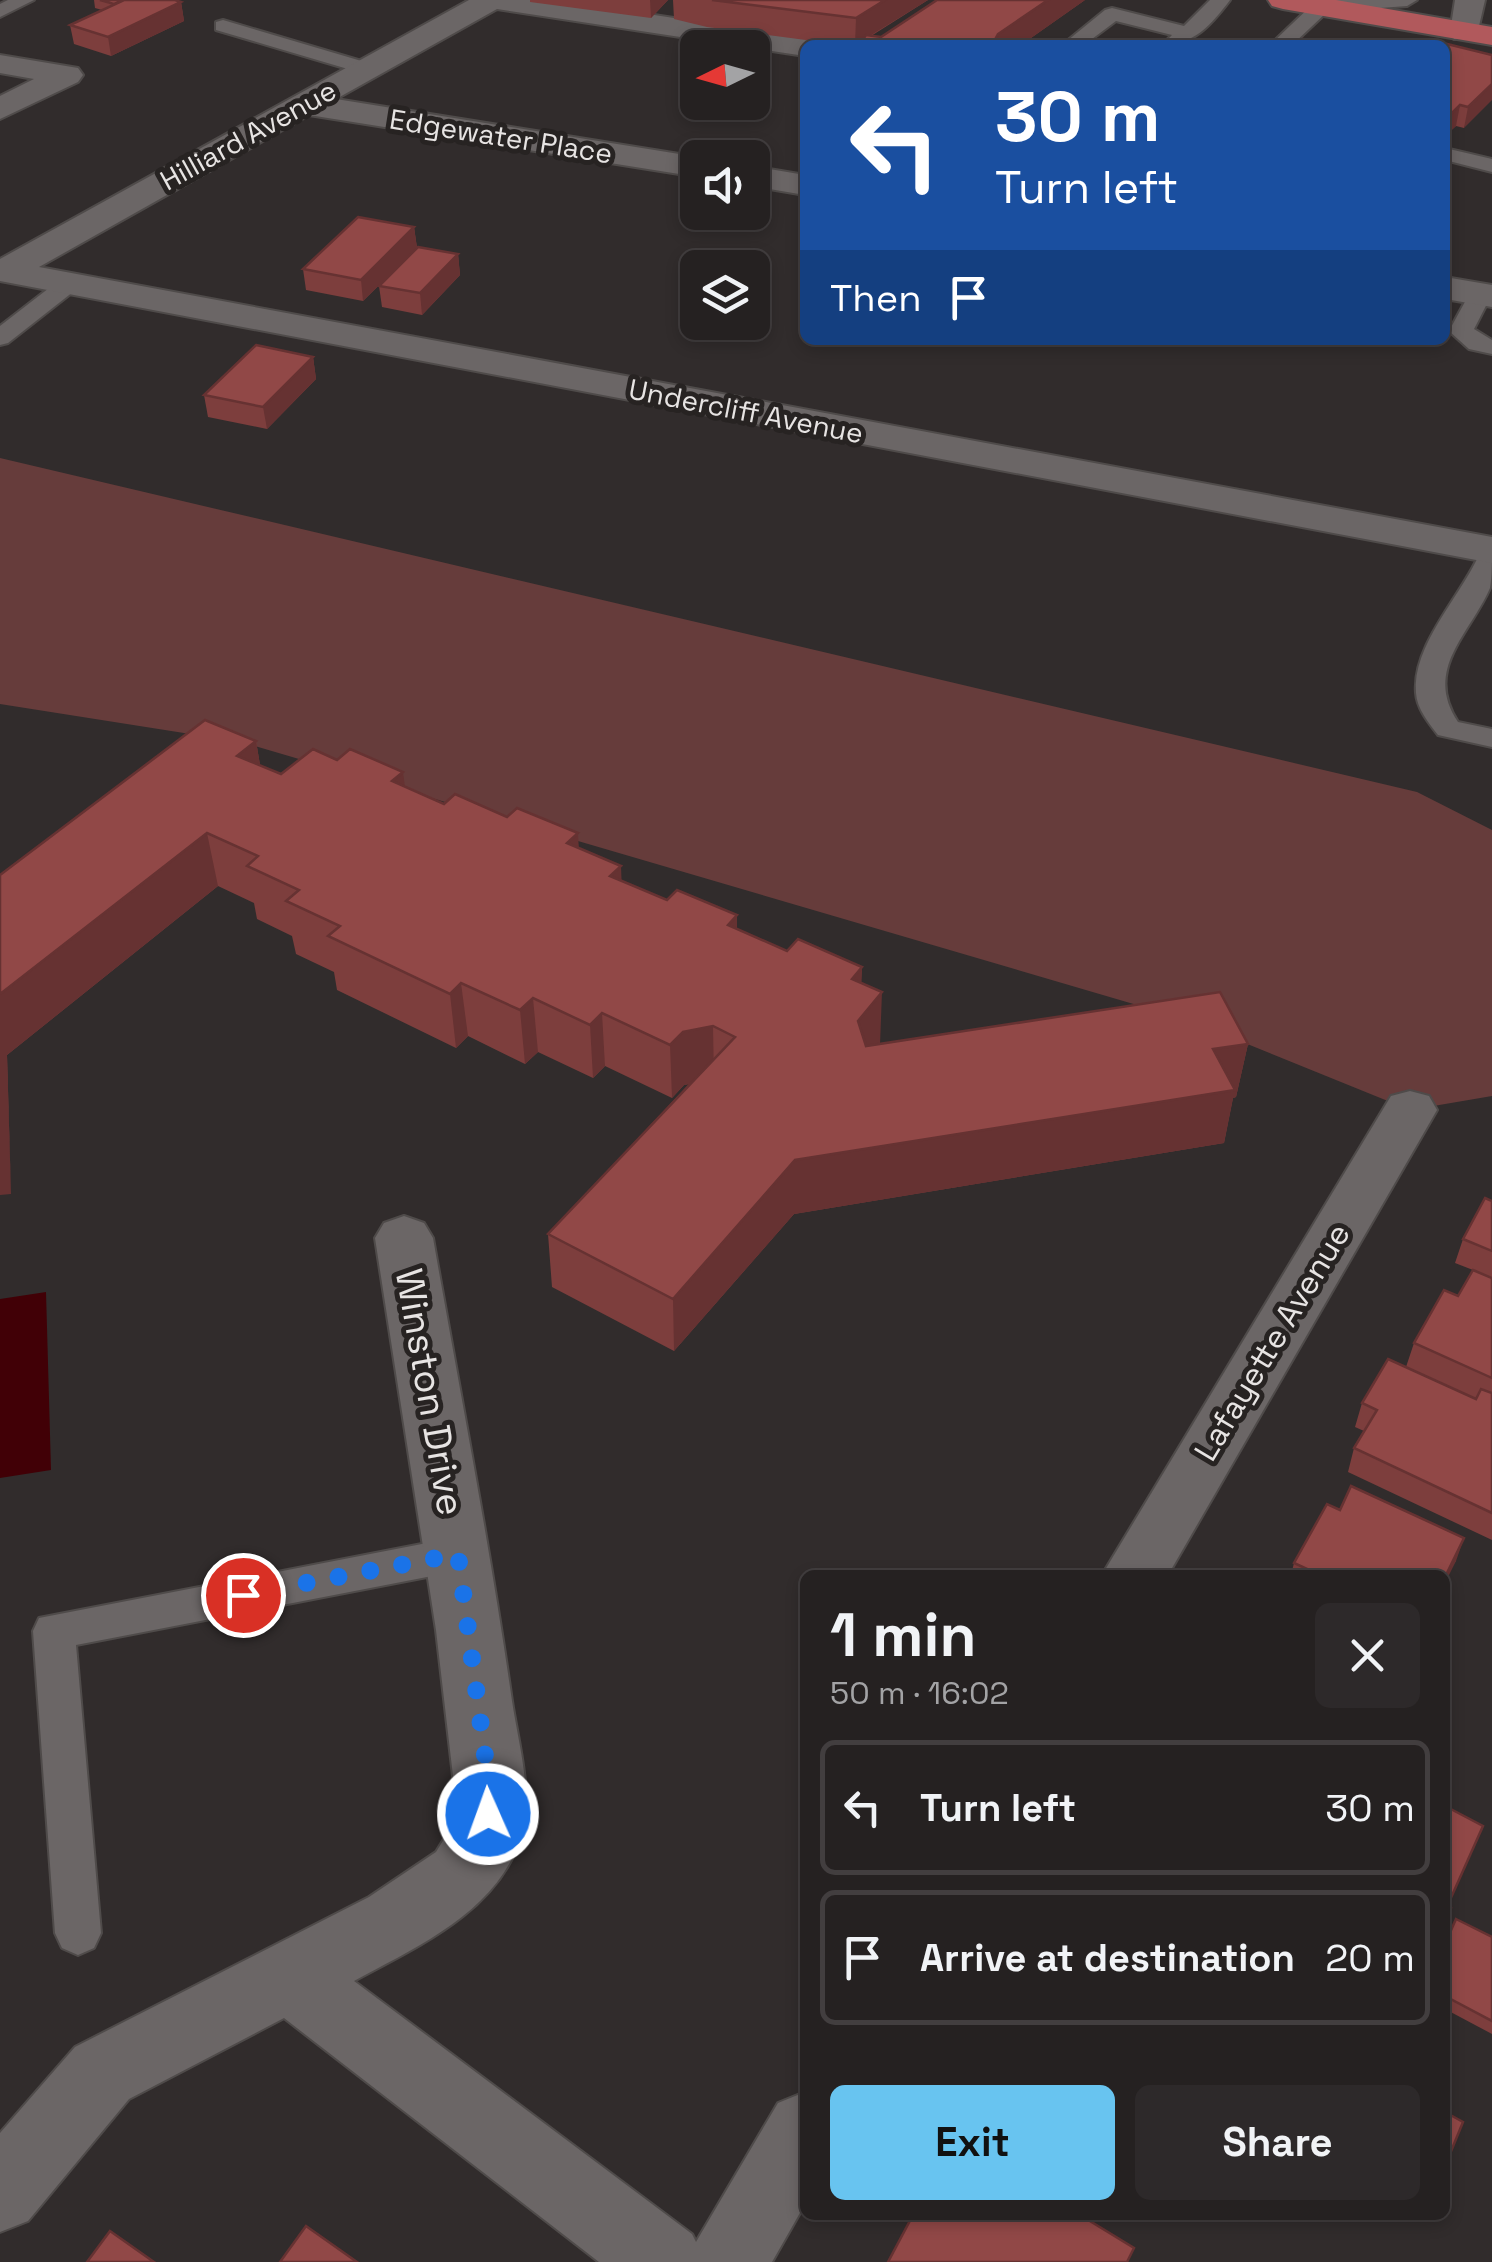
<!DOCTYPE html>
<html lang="en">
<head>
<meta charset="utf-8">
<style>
  :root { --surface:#252121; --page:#2d292a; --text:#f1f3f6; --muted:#a3a3a5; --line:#423e3f; --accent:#68c4f0 }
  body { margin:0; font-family:"Space Grotesk",sans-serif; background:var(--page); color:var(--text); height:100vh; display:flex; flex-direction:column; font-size:38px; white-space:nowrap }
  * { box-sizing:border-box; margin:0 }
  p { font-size:32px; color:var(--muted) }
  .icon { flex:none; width:55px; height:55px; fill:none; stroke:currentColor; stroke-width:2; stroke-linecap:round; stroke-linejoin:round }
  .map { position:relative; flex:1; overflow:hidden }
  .drawer { position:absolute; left:800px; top:1570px; width:650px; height:650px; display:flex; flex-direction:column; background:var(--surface); border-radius:15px; box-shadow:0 5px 15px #0003,0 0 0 2px var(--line) }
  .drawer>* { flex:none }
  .hud { position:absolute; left:800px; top:40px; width:650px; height:305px; border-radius:15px; box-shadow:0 5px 15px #0003,0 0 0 2px var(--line); background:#1a4fa0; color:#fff; overflow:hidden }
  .needle { width:65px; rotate:265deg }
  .buttons { position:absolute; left:680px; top:30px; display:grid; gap:20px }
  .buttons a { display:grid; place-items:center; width:90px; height:90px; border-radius:15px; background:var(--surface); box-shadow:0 5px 15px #0003,0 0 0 2px var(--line); font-size:50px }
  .pin { position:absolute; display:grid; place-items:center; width:85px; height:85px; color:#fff; margin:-42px; border:5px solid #fff; border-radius:50%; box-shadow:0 2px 10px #0007 }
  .me { position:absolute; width:110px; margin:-55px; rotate:358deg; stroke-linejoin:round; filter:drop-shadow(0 0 8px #0008) }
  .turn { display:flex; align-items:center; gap:35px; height:210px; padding:0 30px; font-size:45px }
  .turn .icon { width:130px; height:130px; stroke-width:2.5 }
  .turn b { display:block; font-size:70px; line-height:85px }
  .then { display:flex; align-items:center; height:95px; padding:0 30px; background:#0003; gap:20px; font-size:38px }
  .round { display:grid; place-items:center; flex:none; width:105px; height:105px; border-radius:15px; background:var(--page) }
  .summary { display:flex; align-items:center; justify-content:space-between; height:170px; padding:0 30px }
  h1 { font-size:60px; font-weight:700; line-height:75px }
  .action { display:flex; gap:20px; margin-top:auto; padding:20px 30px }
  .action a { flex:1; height:115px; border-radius:15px; background:var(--accent); color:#111; font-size:40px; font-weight:700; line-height:115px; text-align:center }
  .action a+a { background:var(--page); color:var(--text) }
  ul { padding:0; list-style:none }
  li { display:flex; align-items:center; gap:30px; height:135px; margin:0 20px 15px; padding:0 10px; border:5px solid var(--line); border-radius:15px }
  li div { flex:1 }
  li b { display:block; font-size:38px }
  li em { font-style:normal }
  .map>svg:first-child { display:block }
</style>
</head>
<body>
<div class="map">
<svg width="1492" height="2262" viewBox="0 0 1492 2262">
  <rect width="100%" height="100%" fill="#312c2c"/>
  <polygon fill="#663c3b" points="0,458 1417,792 1492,830 1492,1096 1410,1110 1188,1020 241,742 0,704"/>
  <polygon fill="#410006" points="46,1292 51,1470 0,1478 0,1299"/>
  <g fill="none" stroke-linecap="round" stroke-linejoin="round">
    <defs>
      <g id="lane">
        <polygon points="8,0 34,0 0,17 0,4"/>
        <path d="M1210,0h20c-19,25 -36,45 -68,45l10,-10 -56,-14 -32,24h-22l43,-35 7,-2 72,18z"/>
        <polygon points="1336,0 1417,0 1407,6 1327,12 1292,45 1270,45 1314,3"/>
        <polygon points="223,20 375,65 378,69 368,75 216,30 216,22"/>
        <polygon points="1445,148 1492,159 1492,172 1445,160"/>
        <polygon points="70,276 82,283 78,288 8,343 0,345 0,326 62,278"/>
        <polygon points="1480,287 1492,294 1474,329 1492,340 1492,354 1469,349 1449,331 1472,289"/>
        <path d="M1492,549c0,12 0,28 -2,39 -20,46 -67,81 -32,134l34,7v18l-54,-12c-9,-12 -21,-26 -22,-42 -4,-47 43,-95 62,-136z"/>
        <polygon points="458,1537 472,1542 478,1554 472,1566 458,1571 76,1645 101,1933 94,1948 78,1955 62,1948 55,1933 33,1631 39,1618"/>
      </g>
      <g id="street">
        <polygon points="469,0 556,0 805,38 819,45 805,45 805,56 497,9 336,99 698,157 698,177 309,115 39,267 1492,537 1492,563 0,281 0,259"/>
        <polygon points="1455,0 1485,0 1476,39 1454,39 1450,32"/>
        <polygon points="0,55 78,68 83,75 78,82 0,119 0,96 34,79 0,73"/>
        <polygon points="752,166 805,175 805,195 752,186"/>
        <polygon points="1445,277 1492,285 1492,307 1445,299"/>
        <polygon points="1410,1091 1429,1096 1437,1110 1168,1575 1102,1575 1391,1096"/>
        <path d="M404,1216l20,7 9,15c27,154 57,308 79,463 6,41 22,95 9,136 -24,75 -103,109 -167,144l338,253 4,8 82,-139 27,-11v112l-33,58h-173l-315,-244 -155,81 -101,122 -28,11v-99l75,-86 294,-150 67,-45 16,-26 3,-33 -19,-163 -61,-392 9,-15z"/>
      </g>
      <polygon id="primary" points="1268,0 1336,0 1492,27 1492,45 1283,9 1272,6"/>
    </defs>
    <use href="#lane" stroke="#4f4b4a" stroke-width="4"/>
    <use href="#street" stroke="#4f4b4a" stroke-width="4"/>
    <use href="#primary" stroke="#4f4b4a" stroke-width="4"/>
    <use href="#lane" fill="#6b6666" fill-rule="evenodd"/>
    <use href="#street" fill="#6b6666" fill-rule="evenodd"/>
    <use href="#primary" fill="#b1595c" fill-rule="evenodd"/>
  </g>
  <g fill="#7d3e3d">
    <polygon points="94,0 175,0 181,2 184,21 111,56 74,44 70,25 102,10 95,8"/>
    <polygon points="530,0 668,0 651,18 530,2"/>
    <polygon points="673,0 928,0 871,36 881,37 1085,0 1021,45 859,45 861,43 857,45 844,45 707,27 674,19"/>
    <polygon points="1445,45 1492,55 1464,128 1456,126 1446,135"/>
    <polygon points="414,227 417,248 363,301 306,290 303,269"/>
    <polygon points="458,254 460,275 422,315 382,307 379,286"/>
    <polygon points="313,357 316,379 267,429 208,417 204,395"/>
    <polygon points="256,741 260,765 281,774 405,787 444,804 579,848 622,881 667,900 737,915 737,929 787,951 862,967 861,983 880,1044 1248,1044 1236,1097 1233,1098 1224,1143 794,1214 674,1351 552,1287 548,1234 689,1084 684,1085 672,1098 605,1066 593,1078 538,1052 525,1064 468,1036 456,1048 337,990 334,972 296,954 292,936 257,919 254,903 218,886 7,1055 11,1194 0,875"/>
    <polygon points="1492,1201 1492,1540 1348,1472 1354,1448 1364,1431 1355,1427 1362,1403 1476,1399 1406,1367 1414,1343 1458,1296 1473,1270 1455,1263 1463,1239"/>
    <polygon points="1456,1561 1445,1575 1291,1575 1294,1563"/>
    <polygon points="1492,1937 1492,2034 1445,2009 1445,1944"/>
  </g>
  <g fill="#663232">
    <polygon points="650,0 668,0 651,18"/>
    <polygon points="885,0 928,0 855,45 856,18"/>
    <polygon points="1048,0 1085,0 1021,45 992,45 998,34"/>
    <polygon points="181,2 184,21 111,56 108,37"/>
    <polygon points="1492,84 1492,100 1464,128 1468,107"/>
    <polygon points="1460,105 1456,126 1446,135 1450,115"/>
    <polygon points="414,227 417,248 363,301 361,280"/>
    <polygon points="458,254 460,275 422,315 420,293"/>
    <polygon points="313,357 316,379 267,429 263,407"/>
    <polygon points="256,741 265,794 237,756"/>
    <polygon points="403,772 410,825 392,781"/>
    <polygon points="207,833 218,886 7,1055 11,1194 0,1195 0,994"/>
    <polygon points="578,833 581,886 567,843"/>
    <polygon points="621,866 623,919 610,876"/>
    <polygon points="737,915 737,968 728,925"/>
    <polygon points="862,967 860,1019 882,992 880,1045 855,1075 852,979"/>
    <polygon points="461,983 468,1036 456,1048 450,994"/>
    <polygon points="533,998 538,1052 525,1064 520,1010"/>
    <polygon points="602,1013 605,1066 593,1078 590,1025"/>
    <polygon points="713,1026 714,1080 684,1085 672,1098 670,1045 683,1032"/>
    <polygon points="1248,1044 1236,1097 1233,1098 1224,1143 794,1214 674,1351 673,1299 795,1160 1213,1049"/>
    <polygon points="1464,1538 1456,1561 1445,1583 1445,1577"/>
  </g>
  <g fill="#914847" stroke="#663232" stroke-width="2.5">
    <polygon points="100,0 124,0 114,4"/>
    <polygon points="124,0 175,0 181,2 108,37 70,25"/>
    <polygon points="712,0 885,0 856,18"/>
    <polygon points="937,0 1048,0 998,34 992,45 859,45 866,35 881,37"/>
    <polygon points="1303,39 1335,45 1297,45"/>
    <polygon points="1439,42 1492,55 1492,84 1468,107 1460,105 1450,115 1445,113 1445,45 1436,45"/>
    <polygon points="358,217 414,227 361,280 303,269"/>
    <polygon points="418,247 458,254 420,293 379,286"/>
    <polygon points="256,345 313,357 263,407 204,395"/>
    <polygon points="205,720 256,741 237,756 281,774 313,749 337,760 350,749 403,772 392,781 444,804 455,794 507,817 517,808 578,833 567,843 621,866 610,876 667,900 677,890 737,915 728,925 787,951 798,939 862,967 852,979 882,992 858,1021 866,1046 1220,992 1248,1044 1213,1049 1235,1090 795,1160 673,1299 548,1234 735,1037 713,1026 683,1032 670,1045 602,1013 590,1025 533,998 520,1010 461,983 450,994 328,936 340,926 286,901 299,890 247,866 258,856 207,833 0,994 0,875"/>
    <polygon points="1485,1198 1492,1201 1492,1251 1463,1239"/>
    <polygon points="1473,1270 1492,1278 1492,1378 1414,1343 1444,1290 1458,1296"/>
    <polygon points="1388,1359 1476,1399 1481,1389 1492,1393 1492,1513 1354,1448 1377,1410 1362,1403"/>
    <polygon points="1351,1486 1464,1538 1445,1577 1445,1575 1320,1575 1294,1563 1327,1504 1340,1510"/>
    <polygon points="1445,1806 1483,1826 1450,1900 1445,1897"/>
    <polygon points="1445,1905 1451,1908 1445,1923"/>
    <polygon points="1456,1919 1492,1937 1492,2021 1445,1996 1445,1944"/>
    <polygon points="1445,2112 1463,2122 1445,2166"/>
    <polygon points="913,2215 1080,2215 1134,2248 1127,2262 888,2262"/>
    <polygon points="306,2226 357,2262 280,2262"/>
    <polygon points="110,2231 154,2262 87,2262"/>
  </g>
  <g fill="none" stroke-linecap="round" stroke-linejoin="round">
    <polyline stroke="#1a73e8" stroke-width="18" stroke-dasharray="0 32.4" points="243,1595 458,1554 490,1793 488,1814"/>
  </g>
  <g text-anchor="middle" stroke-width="10" stroke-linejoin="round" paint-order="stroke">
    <g font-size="28" fill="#e7e4e3" stroke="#272322">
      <text transform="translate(248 135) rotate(-29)" y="10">Hilliard Avenue</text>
      <text transform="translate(501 136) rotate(9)" y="10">Edgewater Place</text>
      <text transform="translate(746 411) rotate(11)" y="10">Undercliff Avenue</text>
    </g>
    <g font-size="32" fill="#e7e4e3" stroke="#272322">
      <text transform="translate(1272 1342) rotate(-59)" y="11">Lafayette Avenue</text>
    </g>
    <g font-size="38" fill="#e7e4e3" stroke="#272322">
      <text transform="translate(430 1392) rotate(80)" y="13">Winston Drive</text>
    </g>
  </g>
</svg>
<div class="buttons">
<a><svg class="needle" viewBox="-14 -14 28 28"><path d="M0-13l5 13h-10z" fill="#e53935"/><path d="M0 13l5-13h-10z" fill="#a3a3a5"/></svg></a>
<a><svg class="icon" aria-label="sound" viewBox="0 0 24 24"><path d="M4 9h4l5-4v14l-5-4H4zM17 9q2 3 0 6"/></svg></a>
<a><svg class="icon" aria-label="layers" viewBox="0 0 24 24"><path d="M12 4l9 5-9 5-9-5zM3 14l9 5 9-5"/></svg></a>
</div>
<div class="pin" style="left:243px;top:1595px;background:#d93025"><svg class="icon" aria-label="arrive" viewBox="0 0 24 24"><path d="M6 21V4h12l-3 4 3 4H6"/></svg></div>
<svg class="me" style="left:488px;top:1814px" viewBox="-20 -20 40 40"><circle r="17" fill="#1a73e8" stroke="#fff" stroke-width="3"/><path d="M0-11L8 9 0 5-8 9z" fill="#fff"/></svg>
<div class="hud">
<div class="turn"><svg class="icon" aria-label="left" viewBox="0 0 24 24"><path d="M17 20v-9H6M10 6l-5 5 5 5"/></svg><div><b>30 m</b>Turn left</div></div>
<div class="then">Then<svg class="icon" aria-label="arrive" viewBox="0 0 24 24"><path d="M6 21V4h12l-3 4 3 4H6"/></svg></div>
</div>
<section class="drawer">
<div class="summary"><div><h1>1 min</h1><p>50 m · 16:02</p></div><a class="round"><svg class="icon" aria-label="close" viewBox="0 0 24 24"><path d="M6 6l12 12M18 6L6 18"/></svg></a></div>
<ul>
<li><svg class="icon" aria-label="left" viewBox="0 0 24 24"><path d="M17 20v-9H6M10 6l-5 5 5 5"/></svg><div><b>Turn left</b></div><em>30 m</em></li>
<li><svg class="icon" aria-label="arrive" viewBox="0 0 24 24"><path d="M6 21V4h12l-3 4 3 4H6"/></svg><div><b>Arrive at destination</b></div><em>20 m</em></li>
</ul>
<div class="action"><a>Exit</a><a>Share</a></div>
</section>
</div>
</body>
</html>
